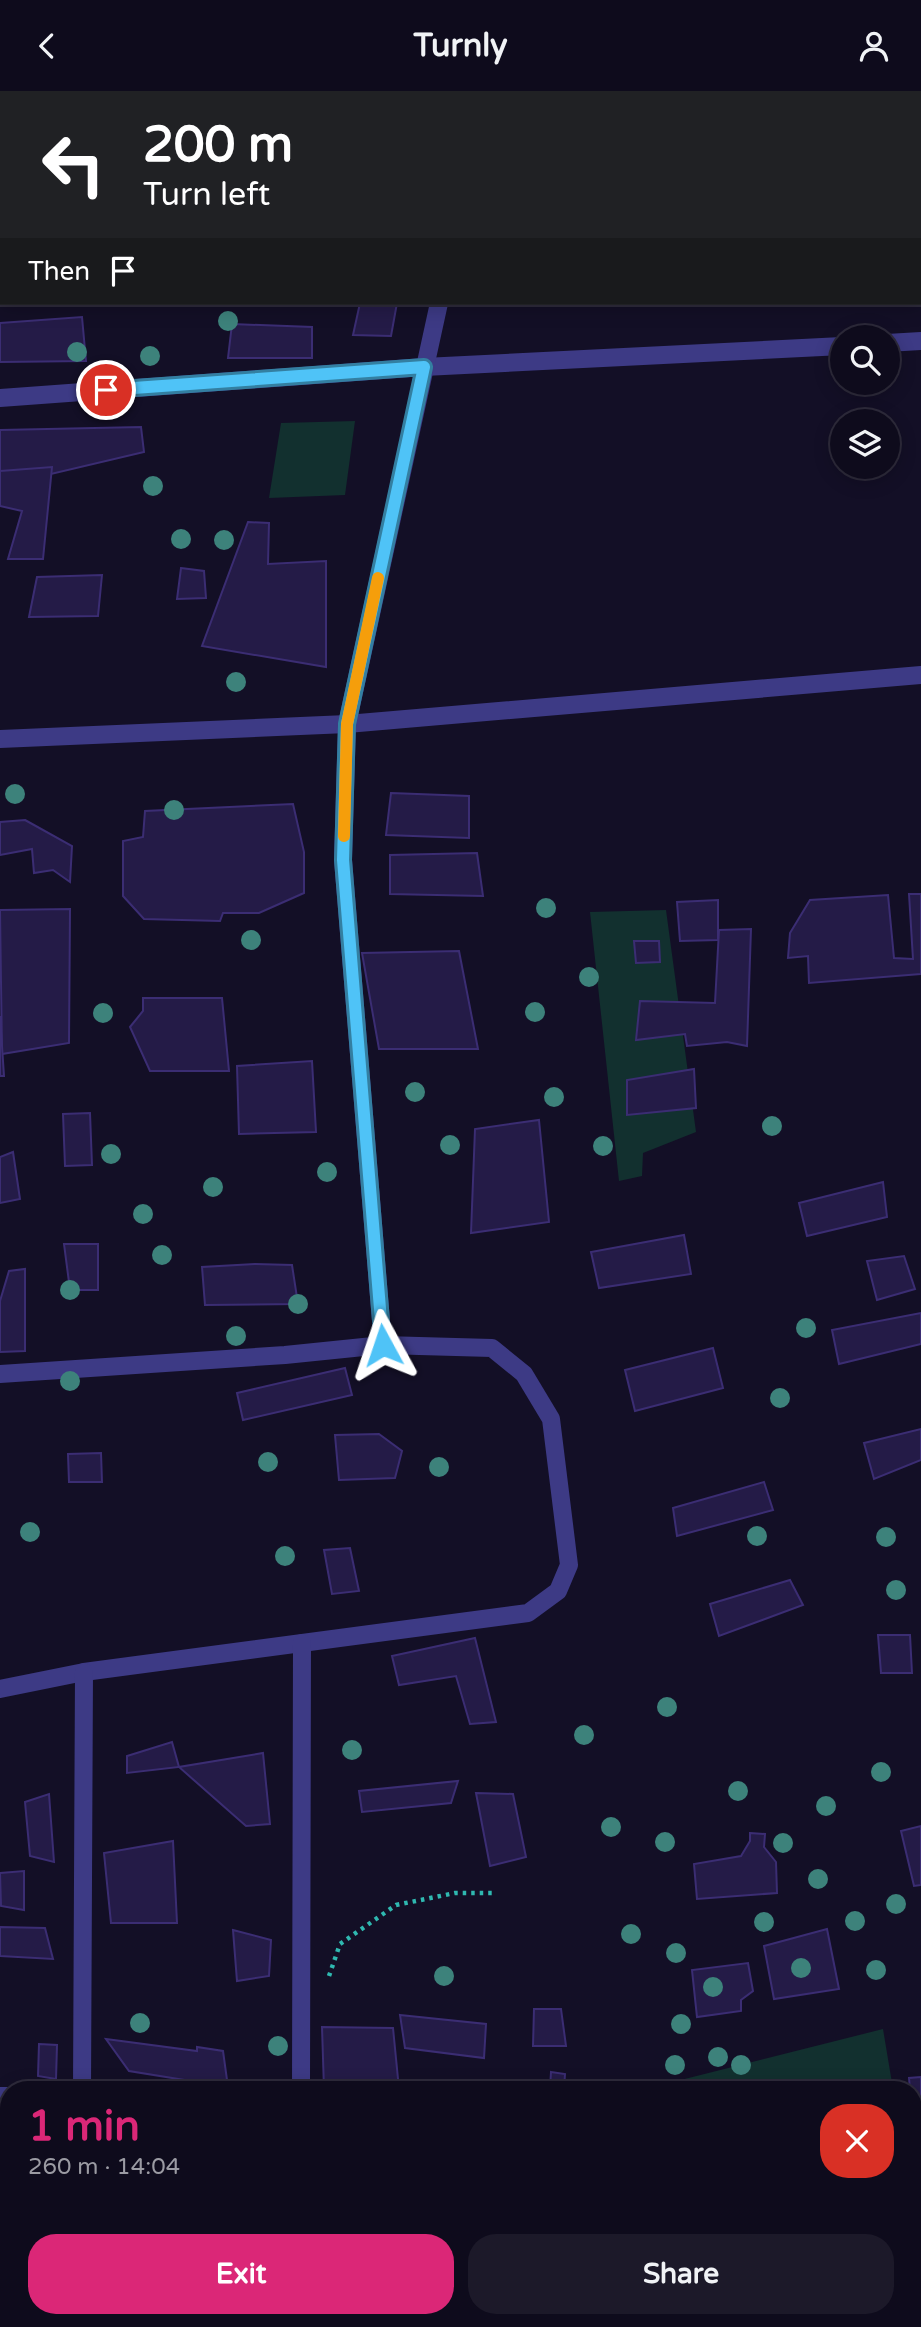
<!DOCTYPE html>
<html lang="en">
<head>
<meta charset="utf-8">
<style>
  :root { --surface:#0e0b1c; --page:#1c1929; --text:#f1f3f6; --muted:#9b9ba3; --line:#2e2b3b; --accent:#db2777 }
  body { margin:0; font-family:"Varela Round",sans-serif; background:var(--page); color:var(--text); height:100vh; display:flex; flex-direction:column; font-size:26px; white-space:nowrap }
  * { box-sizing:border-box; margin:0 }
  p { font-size:23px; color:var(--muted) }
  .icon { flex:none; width:38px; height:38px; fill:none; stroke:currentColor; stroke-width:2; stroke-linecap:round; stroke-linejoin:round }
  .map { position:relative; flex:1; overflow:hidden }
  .side { position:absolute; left:0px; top:1990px; width:922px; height:247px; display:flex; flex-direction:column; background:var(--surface); border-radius:28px 28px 0 0; box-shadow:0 4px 18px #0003,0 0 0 2px var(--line) }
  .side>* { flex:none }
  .hud { position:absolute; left:0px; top:0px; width:922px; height:214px; box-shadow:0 4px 18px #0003,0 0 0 2px var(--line); background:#202124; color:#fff; overflow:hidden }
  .fabs { position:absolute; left:830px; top:234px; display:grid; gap:14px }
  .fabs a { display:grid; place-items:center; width:70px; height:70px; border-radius:50%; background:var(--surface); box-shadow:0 4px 18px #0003,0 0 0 2px var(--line); font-size:35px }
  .pin { position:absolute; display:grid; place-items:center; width:60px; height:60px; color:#fff; margin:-30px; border:4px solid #fff; border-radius:50%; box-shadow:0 2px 7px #0007 }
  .me { position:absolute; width:77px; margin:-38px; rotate:355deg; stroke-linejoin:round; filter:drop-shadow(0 0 5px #0008) }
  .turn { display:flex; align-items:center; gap:24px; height:147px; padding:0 28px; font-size:32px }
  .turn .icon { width:91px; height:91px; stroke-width:2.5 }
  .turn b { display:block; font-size:49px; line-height:60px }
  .then { display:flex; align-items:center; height:66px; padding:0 28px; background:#0003; gap:14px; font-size:26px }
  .round { display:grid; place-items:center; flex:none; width:74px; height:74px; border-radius:28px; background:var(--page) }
  .headline { display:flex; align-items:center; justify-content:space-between; height:119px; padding:0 28px }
  h1 { font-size:42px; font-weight:800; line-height:52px; color:var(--accent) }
  .cta { display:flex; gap:14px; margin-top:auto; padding:14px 28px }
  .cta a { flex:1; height:80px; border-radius:28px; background:var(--accent); color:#fff; font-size:28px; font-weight:800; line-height:80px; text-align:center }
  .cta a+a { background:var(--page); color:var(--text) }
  header { display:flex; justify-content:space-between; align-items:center; height:91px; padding:0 28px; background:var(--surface); font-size:32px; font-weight:800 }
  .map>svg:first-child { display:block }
</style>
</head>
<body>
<header><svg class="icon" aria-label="back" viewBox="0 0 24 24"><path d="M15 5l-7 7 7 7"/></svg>Turnly<svg class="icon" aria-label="person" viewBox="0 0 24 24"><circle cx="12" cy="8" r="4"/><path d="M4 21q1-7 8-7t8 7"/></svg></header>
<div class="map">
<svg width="921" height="2236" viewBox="0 0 921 2236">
  <rect width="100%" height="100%" fill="#130f26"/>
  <g fill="#12302f">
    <polygon points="355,330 345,404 269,407 281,332"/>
    <polygon points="666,819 696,1041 643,1062 642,1085 619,1090 590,821"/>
    <polygon points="883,1938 893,1998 649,1998 649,1997"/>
  </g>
  <g fill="#241b47" stroke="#3b2d73" stroke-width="2">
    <polygon points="360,212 397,212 391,245 353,244"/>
    <polygon points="82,226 86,270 0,271 0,232"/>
    <polygon points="232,233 312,236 312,267 228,267"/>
    <polygon points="141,336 144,361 0,395 0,339"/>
    <polygon points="52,376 43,468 8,468 22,420 0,415 0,380"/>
    <polygon points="248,431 269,432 268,473 326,470 326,576 202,555"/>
    <polygon points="181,477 204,480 206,507 177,508"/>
    <polygon points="102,484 98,525 29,526 37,486"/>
    <polygon points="391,702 469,705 469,747 386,744"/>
    <polygon points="293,713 304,761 304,802 259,822 223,822 220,830 144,828 123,805 123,750 143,746 145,720"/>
    <polygon points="25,729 72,755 70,791 53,779 34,782 32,758 0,764 0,731"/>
    <polygon points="477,762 483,805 390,803 390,764"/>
    <polygon points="909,803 921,803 921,883 809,892 808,865 788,867 790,842 810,809 888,804 894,867 913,868"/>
    <polygon points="718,809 718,849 680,850 677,811"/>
    <polygon points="70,818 69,952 2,963 0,819"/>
    <polygon points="751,838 747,955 727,951 687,955 685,943 636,949 640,910 715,912 719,839"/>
    <polygon points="634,850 659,850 660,871 636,872"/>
    <polygon points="459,860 478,958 379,958 362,862"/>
    <polygon points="143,907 222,907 229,980 150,980 130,936 143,920"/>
    <polygon points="0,925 4,985 0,985"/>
    <polygon points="312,970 316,1041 239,1043 237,975"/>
    <polygon points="694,978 696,1017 627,1024 627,989"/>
    <polygon points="90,1022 92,1074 65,1075 63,1023"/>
    <polygon points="539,1029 549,1131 471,1142 475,1038"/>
    <polygon points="13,1061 20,1108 0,1112 0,1066"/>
    <polygon points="883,1091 887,1126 807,1145 799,1112"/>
    <polygon points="684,1144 691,1183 599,1197 591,1161"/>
    <polygon points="64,1153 98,1153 98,1199 70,1199"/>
    <polygon points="904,1165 915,1198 877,1209 867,1170"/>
    <polygon points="255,1173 292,1174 298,1213 205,1214 202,1176"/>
    <polygon points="25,1178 25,1260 0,1261 0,1210 9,1180"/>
    <polygon points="921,1222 921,1253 839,1273 832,1239"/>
    <polygon points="713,1257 723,1297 635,1320 625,1279"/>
    <polygon points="345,1277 352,1304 243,1329 237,1302"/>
    <polygon points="921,1338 921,1369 874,1388 864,1352"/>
    <polygon points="379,1343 402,1360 395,1387 339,1389 335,1344"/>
    <polygon points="101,1362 102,1391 69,1391 68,1363"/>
    <polygon points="764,1391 773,1419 677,1445 673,1417"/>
    <polygon points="350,1457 359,1500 332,1503 324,1459"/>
    <polygon points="790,1489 803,1514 719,1545 710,1513"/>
    <polygon points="878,1544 910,1544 912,1582 881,1582"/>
    <polygon points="475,1547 496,1631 470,1633 456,1585 399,1594 392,1565"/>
    <polygon points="172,1651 179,1676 127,1682 127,1665"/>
    <polygon points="263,1662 270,1733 246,1735 179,1676"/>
    <polygon points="458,1690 451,1712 362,1721 359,1700"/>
    <polygon points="476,1702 513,1703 526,1766 490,1775"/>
    <polygon points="49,1703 54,1771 30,1765 25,1711"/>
    <polygon points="921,1735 921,1794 914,1795 901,1740"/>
    <polygon points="750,1742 765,1743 764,1756 776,1771 777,1802 697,1808 694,1773 741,1765 750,1750"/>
    <polygon points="173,1750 177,1832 111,1832 104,1762"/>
    <polygon points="24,1780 24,1819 1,1815 0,1782"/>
    <polygon points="0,1836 45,1837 53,1868 0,1865"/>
    <polygon points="827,1838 839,1898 774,1908 764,1855"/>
    <polygon points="233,1839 271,1849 269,1885 237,1890"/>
    <polygon points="748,1872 753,1900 741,1909 741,1920 697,1926 692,1879"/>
    <polygon points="534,1918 561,1918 566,1955 533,1955"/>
    <polygon points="400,1924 486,1933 484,1967 405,1957"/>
    <polygon points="322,1936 393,1937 399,1998 324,1998"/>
    <polygon points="106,1948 197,1960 197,1956 223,1960 228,1996 129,1980"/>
    <polygon points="39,1953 57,1954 56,1988 38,1985"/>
    <polygon points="551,1981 565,1983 564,1998 550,1998"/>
    <polygon points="921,1986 921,2036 914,2036 914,1998 910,1998 909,1987"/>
    <polygon points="359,2228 436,2230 436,2236 358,2236"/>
    <polygon points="471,2228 535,2228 535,2236 470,2236"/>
  </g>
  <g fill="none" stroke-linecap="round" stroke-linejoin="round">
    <polyline stroke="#2fb8b0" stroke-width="4.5" stroke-dasharray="3.5 5" stroke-linecap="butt" points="329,1885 340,1853 396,1814 455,1802 493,1802"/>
    <g stroke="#3d3a85" stroke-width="18">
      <polyline points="211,2 243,0"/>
      <polyline points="488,2 489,0"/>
      <polyline points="0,14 2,14"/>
      <polyline points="887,252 921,250"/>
      <polyline points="0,307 424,276 842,255"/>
      <polyline points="0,648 347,633 921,584"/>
      <polyline points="383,1254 343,769 347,633 439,212"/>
      <polyline points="0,1283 285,1264 383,1254 492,1257 524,1283 551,1328 569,1474 558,1500 528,1522 84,1581 0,1598"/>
      <polyline points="82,1998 84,1581"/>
      <polyline points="301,1998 302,1552"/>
      <polyline points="0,2005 9,2005"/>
      <polyline points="0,2222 9,2223"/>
      <polyline points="200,2228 278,2228"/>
      <polyline points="90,2236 91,2228"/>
    </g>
  </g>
  <g fill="#3d827b">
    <circle cx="228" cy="230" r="10"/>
    <circle cx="77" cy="261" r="10"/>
    <circle cx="150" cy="265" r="10"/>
    <circle cx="153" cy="395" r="10"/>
    <circle cx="181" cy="448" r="10"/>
    <circle cx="224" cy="449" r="10"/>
    <circle cx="236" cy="591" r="10"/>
    <circle cx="15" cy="703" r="10"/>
    <circle cx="174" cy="719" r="10"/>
    <circle cx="546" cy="817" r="10"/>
    <circle cx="251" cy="849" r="10"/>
    <circle cx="589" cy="886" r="10"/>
    <circle cx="535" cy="921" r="10"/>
    <circle cx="103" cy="922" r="10"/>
    <circle cx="415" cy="1001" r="10"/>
    <circle cx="554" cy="1006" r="10"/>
    <circle cx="772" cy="1035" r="10"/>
    <circle cx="450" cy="1054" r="10"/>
    <circle cx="603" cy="1055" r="10"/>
    <circle cx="111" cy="1063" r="10"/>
    <circle cx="327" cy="1081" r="10"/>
    <circle cx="213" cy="1096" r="10"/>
    <circle cx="143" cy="1123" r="10"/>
    <circle cx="162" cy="1164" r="10"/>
    <circle cx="70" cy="1199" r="10"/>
    <circle cx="298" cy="1213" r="10"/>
    <circle cx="806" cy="1237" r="10"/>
    <circle cx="236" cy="1245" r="10"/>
    <circle cx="70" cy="1290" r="10"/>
    <circle cx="780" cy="1307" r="10"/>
    <circle cx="268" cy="1371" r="10"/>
    <circle cx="439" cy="1376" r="10"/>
    <circle cx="30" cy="1441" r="10"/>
    <circle cx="757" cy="1445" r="10"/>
    <circle cx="886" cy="1446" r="10"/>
    <circle cx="285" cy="1465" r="10"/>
    <circle cx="896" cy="1499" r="10"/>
    <circle cx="667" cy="1616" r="10"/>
    <circle cx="584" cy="1644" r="10"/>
    <circle cx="352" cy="1659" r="10"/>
    <circle cx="881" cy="1681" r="10"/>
    <circle cx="738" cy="1700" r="10"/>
    <circle cx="826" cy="1715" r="10"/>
    <circle cx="611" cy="1736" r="10"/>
    <circle cx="665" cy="1751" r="10"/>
    <circle cx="783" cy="1752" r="10"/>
    <circle cx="818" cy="1788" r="10"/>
    <circle cx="896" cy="1813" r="10"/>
    <circle cx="855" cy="1830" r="10"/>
    <circle cx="764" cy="1831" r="10"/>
    <circle cx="631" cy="1843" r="10"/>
    <circle cx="676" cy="1862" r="10"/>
    <circle cx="801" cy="1877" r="10"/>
    <circle cx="876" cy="1879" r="10"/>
    <circle cx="444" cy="1885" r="10"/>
    <circle cx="713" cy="1896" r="10"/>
    <circle cx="140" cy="1932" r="10"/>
    <circle cx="681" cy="1933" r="10"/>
    <circle cx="278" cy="1955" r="10"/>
    <circle cx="718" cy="1966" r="10"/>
    <circle cx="675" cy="1974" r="10"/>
    <circle cx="741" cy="1974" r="10"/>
  </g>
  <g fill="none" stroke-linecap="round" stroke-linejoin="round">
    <defs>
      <polyline id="route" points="106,299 424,276 347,633 343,769 383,1254"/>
    </defs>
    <use href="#route" stroke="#337fa1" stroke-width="18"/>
    <use href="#route" stroke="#4fc3f7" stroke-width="12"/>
    <polyline stroke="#f59e0b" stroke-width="12" points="344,745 347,633 378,487"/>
  </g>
</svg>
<div class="fabs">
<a><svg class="icon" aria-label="search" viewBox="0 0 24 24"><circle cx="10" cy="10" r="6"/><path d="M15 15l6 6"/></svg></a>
<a><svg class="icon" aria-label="layers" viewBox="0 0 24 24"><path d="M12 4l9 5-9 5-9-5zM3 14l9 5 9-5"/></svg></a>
</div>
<div class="pin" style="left:106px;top:299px;background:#d93025"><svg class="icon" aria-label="arrive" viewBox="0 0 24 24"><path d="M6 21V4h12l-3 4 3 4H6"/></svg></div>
<svg class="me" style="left:383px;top:1254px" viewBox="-20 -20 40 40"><path d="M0-17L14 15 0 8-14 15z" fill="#4fc3f7" stroke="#fff" stroke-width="4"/></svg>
<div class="hud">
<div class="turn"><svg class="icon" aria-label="left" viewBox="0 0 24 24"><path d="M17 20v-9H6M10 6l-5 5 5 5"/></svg><div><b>200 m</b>Turn left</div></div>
<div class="then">Then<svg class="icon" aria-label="arrive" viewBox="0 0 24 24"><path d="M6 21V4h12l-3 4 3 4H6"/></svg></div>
</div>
<section class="side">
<div class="headline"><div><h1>1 min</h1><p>260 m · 14:04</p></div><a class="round" style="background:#d93025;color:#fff"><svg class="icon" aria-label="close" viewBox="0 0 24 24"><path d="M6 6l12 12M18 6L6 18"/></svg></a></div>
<div class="cta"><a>Exit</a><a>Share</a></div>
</section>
</div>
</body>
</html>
